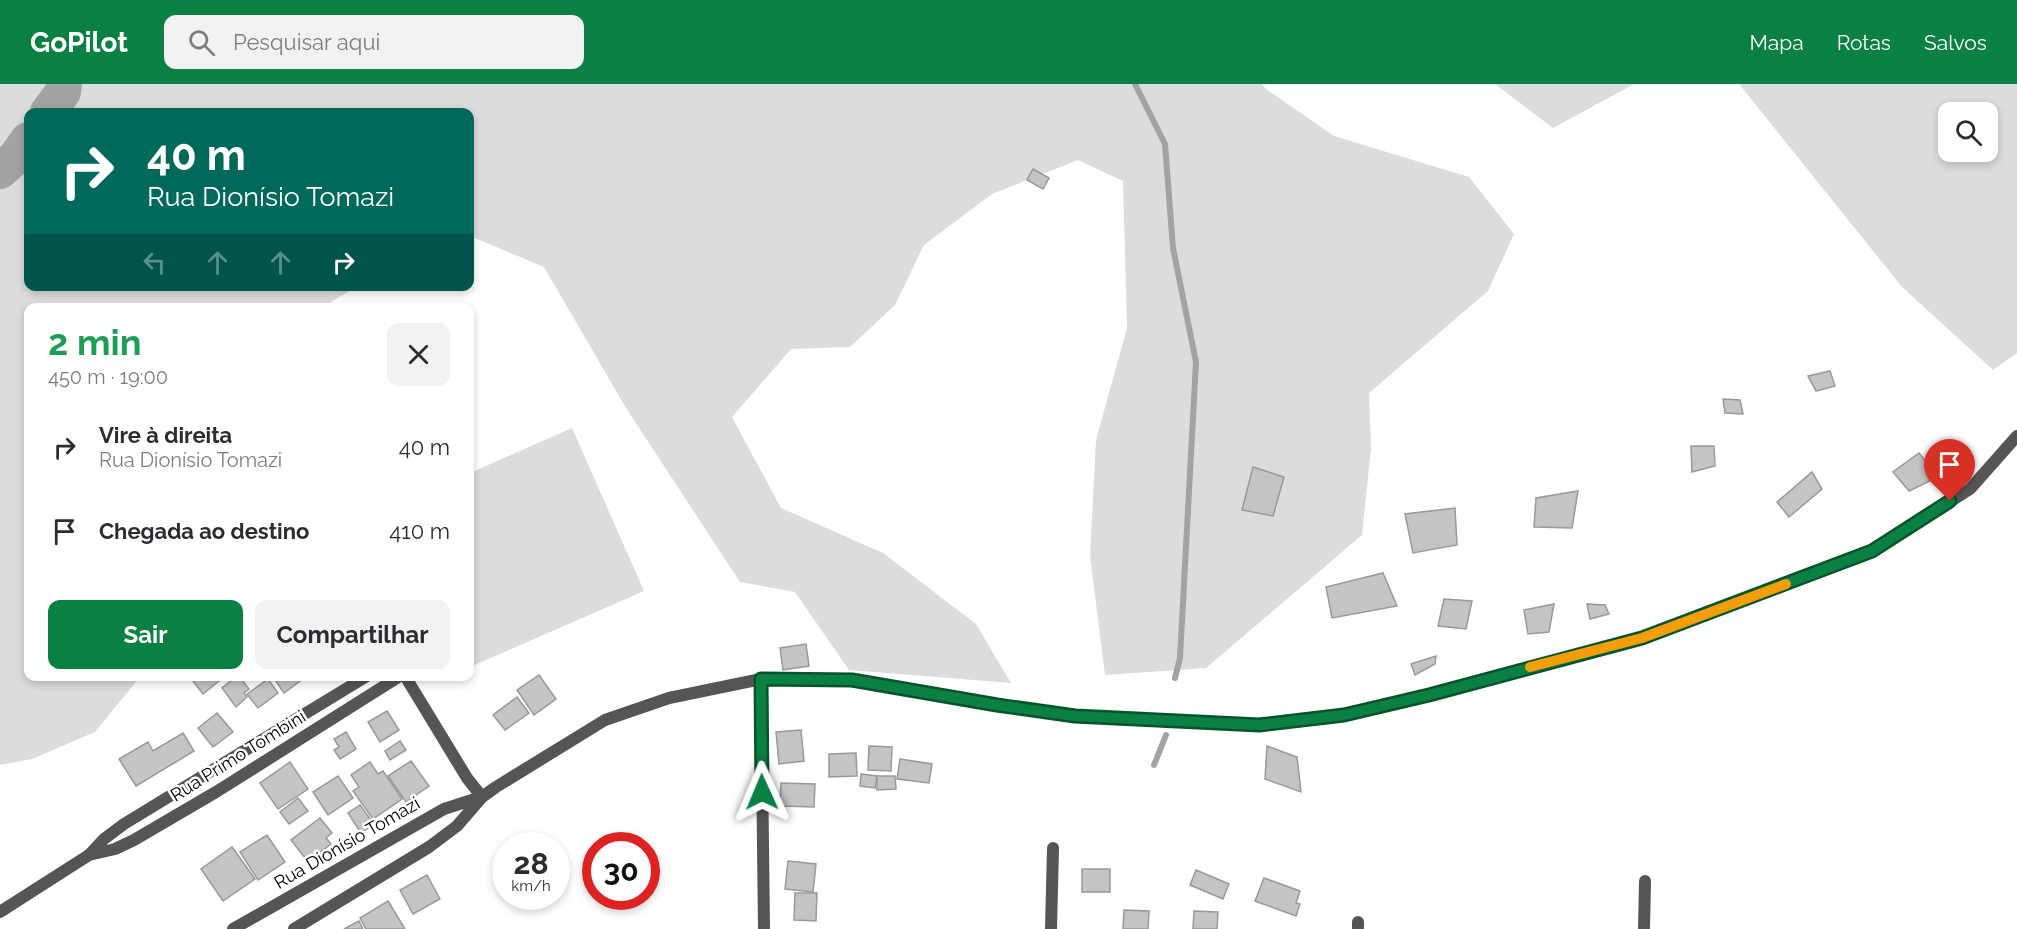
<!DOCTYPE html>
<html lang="pt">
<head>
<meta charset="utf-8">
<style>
  :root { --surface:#fff; --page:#f2f2f3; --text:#2b2b33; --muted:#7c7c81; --accent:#0b8043 }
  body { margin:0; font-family:Raleway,sans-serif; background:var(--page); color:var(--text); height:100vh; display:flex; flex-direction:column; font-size:22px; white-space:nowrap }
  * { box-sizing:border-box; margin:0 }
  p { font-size:20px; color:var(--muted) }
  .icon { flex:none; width:33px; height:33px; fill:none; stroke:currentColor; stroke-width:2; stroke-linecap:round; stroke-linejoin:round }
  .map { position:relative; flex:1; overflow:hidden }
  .side { position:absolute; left:24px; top:219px; width:450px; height:378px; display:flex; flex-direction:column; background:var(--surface); border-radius:12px; box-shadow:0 3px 9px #0003 }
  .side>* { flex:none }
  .top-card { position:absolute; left:24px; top:24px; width:450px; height:183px; border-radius:12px; box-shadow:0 3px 9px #0003; background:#00695c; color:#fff; overflow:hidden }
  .buttons { position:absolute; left:1938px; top:18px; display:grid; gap:12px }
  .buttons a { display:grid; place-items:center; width:60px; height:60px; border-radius:12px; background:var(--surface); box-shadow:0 3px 9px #0003; font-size:30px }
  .speed { position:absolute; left:492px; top:748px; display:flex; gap:12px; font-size:30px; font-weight:700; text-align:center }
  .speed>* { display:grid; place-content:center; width:78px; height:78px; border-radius:50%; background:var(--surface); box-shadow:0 3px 9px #0003; line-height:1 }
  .speed small { font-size:15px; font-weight:400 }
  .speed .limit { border:9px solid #d22; background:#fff; color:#111 }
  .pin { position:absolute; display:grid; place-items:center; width:51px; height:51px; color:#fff; margin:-62px -26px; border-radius:50% 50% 50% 0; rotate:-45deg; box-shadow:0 0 6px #0007 }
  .pin .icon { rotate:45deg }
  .me { position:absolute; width:66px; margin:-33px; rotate:359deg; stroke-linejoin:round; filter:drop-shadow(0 0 4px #0008) }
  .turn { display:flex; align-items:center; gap:21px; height:126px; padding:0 24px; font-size:27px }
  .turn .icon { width:78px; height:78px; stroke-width:2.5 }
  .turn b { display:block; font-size:42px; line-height:51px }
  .lanes { display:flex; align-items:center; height:57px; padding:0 24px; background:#0003; justify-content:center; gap:30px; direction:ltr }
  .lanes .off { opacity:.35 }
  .round { display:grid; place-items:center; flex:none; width:63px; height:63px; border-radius:12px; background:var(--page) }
  .overview { display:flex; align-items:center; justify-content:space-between; height:102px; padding:0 24px }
  h1 { font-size:36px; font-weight:700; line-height:45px; color:#1e9e55 }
  .action { display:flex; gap:12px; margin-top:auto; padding:12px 24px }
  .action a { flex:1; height:69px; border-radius:12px; background:var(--accent); color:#fff; font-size:24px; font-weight:700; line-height:69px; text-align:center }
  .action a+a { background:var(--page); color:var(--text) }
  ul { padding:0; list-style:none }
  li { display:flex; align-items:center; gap:18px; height:84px; padding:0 24px }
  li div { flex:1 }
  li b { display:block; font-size:22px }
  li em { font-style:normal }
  header { display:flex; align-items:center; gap:36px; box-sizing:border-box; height:84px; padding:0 30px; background:var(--accent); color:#fff }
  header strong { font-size:28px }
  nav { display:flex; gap:33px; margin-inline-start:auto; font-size:21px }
  .search { width:420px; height:54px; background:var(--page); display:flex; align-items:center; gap:15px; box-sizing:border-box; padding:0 21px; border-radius:12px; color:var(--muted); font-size:22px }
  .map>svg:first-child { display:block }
</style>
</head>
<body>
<header>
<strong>GoPilot</strong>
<div class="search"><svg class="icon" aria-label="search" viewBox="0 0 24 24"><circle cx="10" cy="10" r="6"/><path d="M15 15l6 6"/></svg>Pesquisar aqui</div>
<nav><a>Mapa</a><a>Rotas</a><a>Salvos</a></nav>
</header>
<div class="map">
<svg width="2017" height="845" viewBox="0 0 2017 845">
  <rect width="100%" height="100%" fill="#fff"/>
  <g fill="#dcdcdc" fill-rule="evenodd">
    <polygon points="0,0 1262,0 1266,5 1334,52 1469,93 1514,150 1488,207 1369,309 1371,364 1362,451 1206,584 1105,591 1090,472 1096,356 1127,244 1123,97 1078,76 992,110 924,161 895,221 850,263 791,265 732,333 781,424 883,469 976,540 1011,599 849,586 795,508 740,498 626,324 544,183 470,152 470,28 28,28 28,202 356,203 323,223 28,224 28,592 138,592 139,594 95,648 32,675 0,681"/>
    <polygon points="1495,0 1634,0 1553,44"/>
    <path d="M1739,0h278v269l-24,17 -91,-83zM1988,28v40h-40v-40z"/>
    <polygon points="572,344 644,507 470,583 470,389"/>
  </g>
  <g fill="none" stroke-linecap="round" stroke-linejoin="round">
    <g stroke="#a3a3a3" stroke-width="6">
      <polyline points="1135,0 1165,60 1173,164 1196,278 1180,574 1175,594"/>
      <polyline points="1154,681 1166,651"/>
    </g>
    <g stroke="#a3a3a3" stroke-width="36">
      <polyline points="48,28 63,8 64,0"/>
      <polyline points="0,87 16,73 28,56"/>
    </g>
  </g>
  <g fill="#c4c4c4" stroke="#999" stroke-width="1.5">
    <polygon points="1033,85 1049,94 1043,105 1027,96"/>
    <polygon points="1830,287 1835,302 1816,307 1808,292"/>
    <polygon points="1723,315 1740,316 1743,330 1725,329"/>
    <polygon points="1691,362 1714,362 1715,382 1692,388"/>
    <polygon points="1919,369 1938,393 1909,407 1893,388"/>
    <polygon points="1253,383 1284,393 1273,432 1242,426"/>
    <polygon points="1812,388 1822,405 1789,433 1777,418"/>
    <polygon points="1578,407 1572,444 1534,443 1536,414"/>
    <polygon points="1455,424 1457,461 1413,469 1405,430"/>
    <polygon points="1383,489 1397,522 1332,534 1326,503"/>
    <polygon points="1444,515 1472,517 1466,545 1438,542"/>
    <polygon points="1554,520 1549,548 1528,550 1524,526"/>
    <polygon points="1587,520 1605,521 1609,530 1590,535"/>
    <polygon points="806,560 809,582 783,586 780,564"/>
    <polygon points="1436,572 1435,580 1415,591 1411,580"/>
    <polygon points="539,591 556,615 534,631 517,606"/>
    <polygon points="189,592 225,592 203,610"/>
    <polygon points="237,592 239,592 249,605 244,609 247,613 236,623 222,604"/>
    <polygon points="274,592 307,592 284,609 273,593"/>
    <polygon points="268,595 278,609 258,624 247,610"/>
    <polygon points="517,613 529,629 505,646 493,631"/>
    <polygon points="387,627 399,646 380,658 368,638"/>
    <polygon points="217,629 233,648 213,663 198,644"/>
    <polygon points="801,646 804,677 779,680 776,648"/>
    <polygon points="346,648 356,665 340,675 334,666 339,663 334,655"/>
    <polygon points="183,649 194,667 136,702 119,675 148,658 153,667"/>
    <polygon points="400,657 406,666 390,676 385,667"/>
    <polygon points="869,662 892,663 891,687 868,686"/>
    <polygon points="1267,662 1297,673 1301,708 1265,695"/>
    <polygon points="856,669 857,692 829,693 829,670"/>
    <polygon points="900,675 932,680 929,699 897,695"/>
    <polygon points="411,677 429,702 406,718 388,692"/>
    <polygon points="290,678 308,705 278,725 260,699"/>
    <polygon points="370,678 378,690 383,687 402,715 373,735 353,707 359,703 351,691"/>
    <polygon points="861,690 877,692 875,704 860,702"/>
    <polygon points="338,692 353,714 328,731 313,708"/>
    <polygon points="877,692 895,692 896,705 877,706"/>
    <polygon points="781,699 815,700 814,723 780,722"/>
    <polygon points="298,714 308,727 289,740 280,728"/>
    <polygon points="360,721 374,740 361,749 348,729"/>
    <polygon points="320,734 332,749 326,754 331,760 308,778 291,756"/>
    <polygon points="267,751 285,778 258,796 240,768"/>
    <polygon points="232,763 255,795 223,817 201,785"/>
    <polygon points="788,777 816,780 813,808 785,805"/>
    <rect x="1082" y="785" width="28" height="23"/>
    <polygon points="1196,786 1229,800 1223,815 1190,801"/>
    <polygon points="427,791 440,815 413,830 400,806"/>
    <polygon points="1264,794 1300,807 1296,819 1300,820 1296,832 1255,817"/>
    <polygon points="795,809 817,809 816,837 794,836"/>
    <polygon points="388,817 405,845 366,845 360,834"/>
    <polygon points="1124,826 1149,827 1148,845 1123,845"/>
    <polygon points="1194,827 1218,828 1217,845 1193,845"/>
    <polygon points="359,837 363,845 344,845"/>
  </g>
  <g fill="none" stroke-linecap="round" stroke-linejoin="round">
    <g stroke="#555" stroke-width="12">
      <polyline points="405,592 467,694 482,713"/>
      <polyline points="761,595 764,845"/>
      <polyline points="89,771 115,765 134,756 216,708 400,592"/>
      <polyline points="0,828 89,771 104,755 124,740 367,592"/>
      <polyline points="233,845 444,725 481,713"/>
      <polyline points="294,845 429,763 457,742 482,713 496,703 605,636 669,614 761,595 851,596 997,621 1075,632 1259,641 1344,631 1397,619 1642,554 1872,467 1970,405 2017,352"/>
      <polyline points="1051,845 1053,764"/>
      <polyline points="1358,845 1358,838"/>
      <polyline points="1644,845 1645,797"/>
    </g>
  </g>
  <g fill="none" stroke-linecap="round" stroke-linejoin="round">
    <defs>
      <polyline id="route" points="762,708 761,595 852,596 997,621 1075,632 1259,641 1344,631 1429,611 1642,554 1872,467 1950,417"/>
    </defs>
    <use href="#route" stroke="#07532c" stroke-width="15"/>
    <use href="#route" stroke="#0b8043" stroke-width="10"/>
    <polyline stroke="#f59e0b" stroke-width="10" points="1530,583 1642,554 1786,500"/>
  </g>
  <g text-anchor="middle" stroke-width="5" stroke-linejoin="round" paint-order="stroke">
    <g font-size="18" fill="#000" stroke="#fff">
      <text transform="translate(238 672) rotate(-32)" y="6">Rua Primo Tombini</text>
      <text transform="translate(347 759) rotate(-30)" y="6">Rua Dionísio Tomazi</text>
    </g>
  </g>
</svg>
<div class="buttons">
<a><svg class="icon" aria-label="search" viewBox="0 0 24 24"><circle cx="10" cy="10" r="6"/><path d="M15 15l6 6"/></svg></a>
</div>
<div class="speed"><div>28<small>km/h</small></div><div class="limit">30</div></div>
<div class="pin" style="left:1950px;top:417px;background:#d93025"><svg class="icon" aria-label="arrive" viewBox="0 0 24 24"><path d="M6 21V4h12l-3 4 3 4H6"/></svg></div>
<svg class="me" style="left:762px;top:708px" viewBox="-20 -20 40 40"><path d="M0-17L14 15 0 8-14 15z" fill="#0b8043" stroke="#fff" stroke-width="4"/></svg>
<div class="top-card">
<div class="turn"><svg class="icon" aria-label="right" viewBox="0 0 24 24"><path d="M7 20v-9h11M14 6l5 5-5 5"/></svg><div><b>40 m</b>Rua Dionísio Tomazi</div></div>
<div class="lanes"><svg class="icon off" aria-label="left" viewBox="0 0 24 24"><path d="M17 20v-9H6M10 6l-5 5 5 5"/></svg><svg class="icon off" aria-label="ahead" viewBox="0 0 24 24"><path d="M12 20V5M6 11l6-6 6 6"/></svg><svg class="icon off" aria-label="ahead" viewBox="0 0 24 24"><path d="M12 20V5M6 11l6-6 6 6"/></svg><svg class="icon" aria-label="right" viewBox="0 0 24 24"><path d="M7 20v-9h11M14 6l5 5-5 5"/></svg></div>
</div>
<section class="side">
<div class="overview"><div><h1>2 min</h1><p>450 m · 19:00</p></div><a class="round"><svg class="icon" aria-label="close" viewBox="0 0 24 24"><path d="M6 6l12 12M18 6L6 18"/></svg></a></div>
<ul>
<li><svg class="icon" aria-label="right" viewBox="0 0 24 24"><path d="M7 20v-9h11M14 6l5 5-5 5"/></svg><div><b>Vire à direita</b><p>Rua Dionísio Tomazi</p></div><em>40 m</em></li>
<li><svg class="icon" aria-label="arrive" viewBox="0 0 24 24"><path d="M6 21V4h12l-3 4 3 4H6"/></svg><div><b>Chegada ao destino</b></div><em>410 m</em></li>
</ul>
<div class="action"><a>Sair</a><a>Compartilhar</a></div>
</section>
</div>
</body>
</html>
